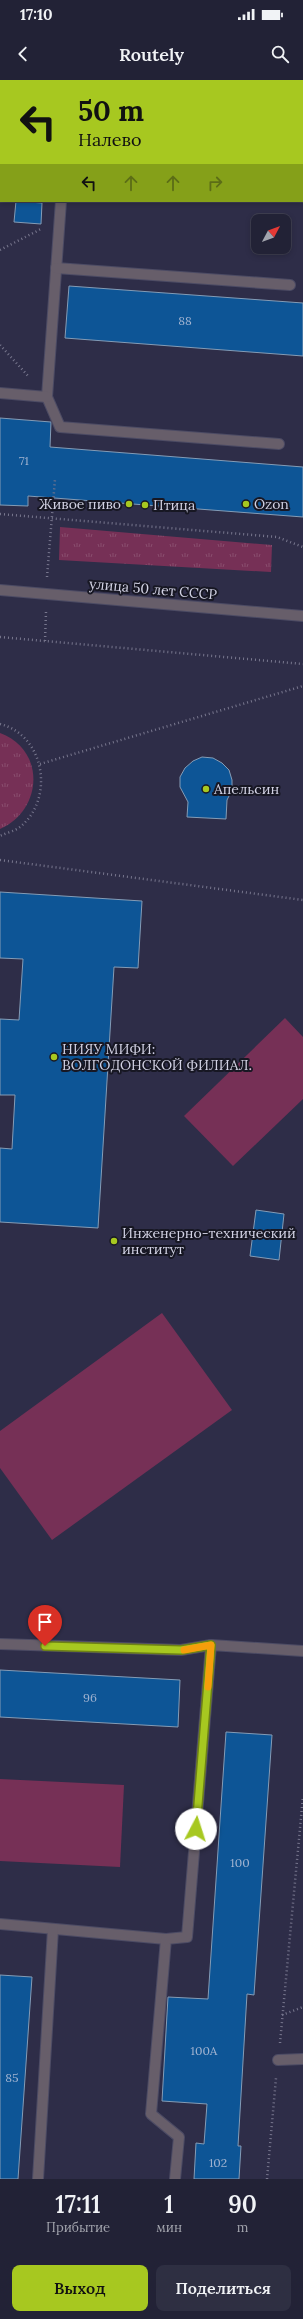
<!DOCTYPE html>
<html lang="ru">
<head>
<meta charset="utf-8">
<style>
  :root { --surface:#222236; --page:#2e2f42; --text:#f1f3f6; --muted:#a2a4ad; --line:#3f3f51; --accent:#a7c820 }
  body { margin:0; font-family:Lora,serif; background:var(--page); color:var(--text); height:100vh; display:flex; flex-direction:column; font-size:15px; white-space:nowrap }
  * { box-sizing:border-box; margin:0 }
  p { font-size:13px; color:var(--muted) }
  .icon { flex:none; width:22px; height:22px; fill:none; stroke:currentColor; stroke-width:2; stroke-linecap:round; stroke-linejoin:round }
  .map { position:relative; height:2099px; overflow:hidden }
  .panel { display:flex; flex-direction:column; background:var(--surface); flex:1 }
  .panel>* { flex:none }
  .hud { position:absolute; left:0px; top:0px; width:303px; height:122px; box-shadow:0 2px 6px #0003,0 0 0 1px var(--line); background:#a7c820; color:#111; overflow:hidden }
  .needle { width:26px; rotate:49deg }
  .tools { position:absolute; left:251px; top:134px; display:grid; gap:8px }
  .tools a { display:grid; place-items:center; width:40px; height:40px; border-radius:8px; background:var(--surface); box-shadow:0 2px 6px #0003,0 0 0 1px var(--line); font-size:20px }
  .pin { position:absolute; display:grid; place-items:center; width:34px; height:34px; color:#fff; margin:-41px -17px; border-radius:50% 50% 50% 0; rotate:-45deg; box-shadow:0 0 4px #0007 }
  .pin .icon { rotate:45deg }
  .me { position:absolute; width:44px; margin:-22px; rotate:5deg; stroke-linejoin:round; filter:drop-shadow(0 0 3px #0008) }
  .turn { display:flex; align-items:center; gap:14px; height:84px; padding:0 12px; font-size:18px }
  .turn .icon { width:52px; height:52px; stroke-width:2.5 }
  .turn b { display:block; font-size:28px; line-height:34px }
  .lanes { display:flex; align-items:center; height:38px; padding:0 12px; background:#0003; justify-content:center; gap:20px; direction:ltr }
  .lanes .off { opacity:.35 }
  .eta { display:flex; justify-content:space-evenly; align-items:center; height:68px; text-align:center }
  .eta b { font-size:24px; font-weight:600; line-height:28px }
  .button { display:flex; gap:8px; margin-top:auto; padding:8px 12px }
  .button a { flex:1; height:46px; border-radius:8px; background:var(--accent); color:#111; font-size:16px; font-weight:600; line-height:46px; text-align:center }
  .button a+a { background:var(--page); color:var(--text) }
  .status { display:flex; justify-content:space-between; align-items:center; height:28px; padding:0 20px; background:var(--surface); direction:ltr }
  .status svg { height:11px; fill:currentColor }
  header { display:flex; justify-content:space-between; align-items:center; height:52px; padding:0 12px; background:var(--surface); font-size:18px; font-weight:600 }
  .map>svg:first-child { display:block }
</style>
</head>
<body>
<div class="status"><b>17:10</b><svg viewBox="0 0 49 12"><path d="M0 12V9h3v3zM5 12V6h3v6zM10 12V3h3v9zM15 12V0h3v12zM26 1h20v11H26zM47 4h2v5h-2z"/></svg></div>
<header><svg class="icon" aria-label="back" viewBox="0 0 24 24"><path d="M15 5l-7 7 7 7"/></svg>Routely<svg class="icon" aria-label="search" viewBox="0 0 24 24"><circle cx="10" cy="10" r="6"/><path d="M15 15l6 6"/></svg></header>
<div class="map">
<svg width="303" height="2099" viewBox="0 0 303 2099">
  <defs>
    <pattern id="grass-tufts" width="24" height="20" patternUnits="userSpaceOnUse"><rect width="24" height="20" fill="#763056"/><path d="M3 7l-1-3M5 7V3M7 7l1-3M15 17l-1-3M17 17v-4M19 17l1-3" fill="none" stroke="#894d6e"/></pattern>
  </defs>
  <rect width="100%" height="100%" fill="#2e2d48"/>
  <g fill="url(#grass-tufts)">
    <polygon points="60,447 272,465 271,492 59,480"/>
    <path d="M0,653c46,17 43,77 0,96z"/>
  </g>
  <g fill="#763056">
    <polygon points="285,938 303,957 303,1019 233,1086 184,1036"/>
    <polygon points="162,1233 232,1330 52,1460 0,1388 0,1351"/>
    <polygon points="0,1699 124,1705 120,1787 0,1781"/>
  </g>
  <g fill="#0d5596" stroke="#849cb6">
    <polygon points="16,121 42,123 41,144 14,142"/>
    <polygon points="69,206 303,223 303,276 65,258"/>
    <polygon points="0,338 51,342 50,367 303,387 303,437 28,416 28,426 0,425"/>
    <polygon points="202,677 213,678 222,683 229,690 232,700 232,710 227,720 226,739 187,737 188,722 180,707 180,697 185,688 193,681"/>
    <polygon points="0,812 142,821 138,888 114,887 98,1148 0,1142 0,1068 12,1069 15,1015 0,1015 0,939 19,940 23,879 0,878"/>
    <polygon points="256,1130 284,1134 279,1180 250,1176"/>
    <polygon points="0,1590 180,1600 178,1647 0,1637"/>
    <polygon points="226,1652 272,1655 254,1915 247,1914 238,2066 241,2066 239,2099 194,2099 196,2063 204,2064 207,2024 162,2021 168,1917 208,1919"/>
    <polygon points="0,1895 32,1897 18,2099 0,2099"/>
  </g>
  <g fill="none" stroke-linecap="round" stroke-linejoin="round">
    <defs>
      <g id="minor">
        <polyline points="302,49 303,49"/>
        <polyline points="61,121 47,317 60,347 279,364"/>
        <polyline points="56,188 290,205"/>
        <polyline points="0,313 47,317"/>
        <polyline points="0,510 303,536"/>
        <polyline points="0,1564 181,1570 211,1565"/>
        <polyline points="0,1844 166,1859"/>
        <polyline points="278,1980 303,1979"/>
        <polyline points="38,2099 53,1849"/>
        <polyline points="175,2099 179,2057 151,2034 166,1859 187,1857 211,1565 303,1571"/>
      </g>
    </defs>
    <use href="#minor" stroke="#4c4b64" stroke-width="12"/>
    <g stroke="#78778e" stroke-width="2.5" stroke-dasharray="1 3" stroke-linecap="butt">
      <polyline points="258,0 259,1"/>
      <polyline points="140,1 141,0"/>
      <polyline points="0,170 41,149"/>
      <polyline points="0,265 29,297"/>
      <polyline points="0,434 277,457 303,467"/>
      <polyline points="47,497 55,399"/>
      <polyline points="0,557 303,584"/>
      <polyline points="45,561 46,532"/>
      <path d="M0,644c45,11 55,75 20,103 -5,4 -14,6 -20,9"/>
      <polyline points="40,684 303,606"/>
      <polyline points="0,780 303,820"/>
      <polyline points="282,1935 303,1927"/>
      <polyline points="280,1963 303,1716"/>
      <polyline points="267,2099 276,1998"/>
    </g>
    <use href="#minor" stroke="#675e6a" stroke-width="10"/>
  </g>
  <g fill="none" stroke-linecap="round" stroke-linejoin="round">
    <defs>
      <polyline id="route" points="45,1566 181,1570 211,1565 196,1749"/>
    </defs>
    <use href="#route" stroke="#6d8215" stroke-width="10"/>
    <use href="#route" stroke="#a7c820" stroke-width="7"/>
    <polyline stroke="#f59e0b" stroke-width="7" points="184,1570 211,1565 208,1607"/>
  </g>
  <g fill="#a7c820" stroke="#171723" stroke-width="1.5">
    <circle cx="129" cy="424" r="4"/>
    <circle cx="246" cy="424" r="4"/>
    <circle cx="145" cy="425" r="4"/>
    <circle cx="206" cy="709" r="4"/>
    <circle cx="54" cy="977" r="4"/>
    <circle cx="114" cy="1161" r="4"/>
  </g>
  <g text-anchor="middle" stroke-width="4" stroke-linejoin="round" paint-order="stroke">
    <g font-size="12" fill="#a1b3d0">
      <text x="185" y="245">88</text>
      <text x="24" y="385">71</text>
      <text x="90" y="1622">96</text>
      <text x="240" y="1787">100</text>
      <text x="204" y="1975">100А</text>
      <text x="12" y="2002">85</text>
      <text x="218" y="2087">102</text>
    </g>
    <g font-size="14" fill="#d2d2e4" stroke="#171723" text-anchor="start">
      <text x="121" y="429" text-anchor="end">Живое пиво</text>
      <text x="254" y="429">Ozon</text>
      <text x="153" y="430">Птица</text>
      <text x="214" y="714">Апельсин</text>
      <text x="62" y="974">НИЯУ МИФИ:<tspan x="62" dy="16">ВОЛГОДОНСКОЙ ФИЛИАЛ.</tspan></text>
      <text x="122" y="1158">Инженерно-технический<tspan x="122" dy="16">институт</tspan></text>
    </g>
    <g font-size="14" fill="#d2d2e4" stroke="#171723">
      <text transform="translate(153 509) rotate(5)" y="5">улица 50 лет СССР</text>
    </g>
  </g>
</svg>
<div class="tools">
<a><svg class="needle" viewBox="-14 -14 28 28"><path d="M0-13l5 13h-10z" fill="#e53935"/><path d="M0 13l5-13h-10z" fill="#a2a4ad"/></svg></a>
</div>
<div class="pin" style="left:45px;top:1566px;background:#d93025"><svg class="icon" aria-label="arrive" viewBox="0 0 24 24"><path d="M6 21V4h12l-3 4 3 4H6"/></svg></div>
<svg class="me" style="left:196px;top:1749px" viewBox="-20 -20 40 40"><circle r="19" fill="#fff"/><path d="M0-13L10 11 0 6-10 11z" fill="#a7c820"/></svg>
<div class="hud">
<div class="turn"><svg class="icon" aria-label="left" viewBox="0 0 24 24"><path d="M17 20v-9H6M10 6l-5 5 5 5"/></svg><div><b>50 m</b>Налево</div></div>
<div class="lanes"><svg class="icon" aria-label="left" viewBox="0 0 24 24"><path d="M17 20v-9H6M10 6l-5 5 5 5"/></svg><svg class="icon off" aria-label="ahead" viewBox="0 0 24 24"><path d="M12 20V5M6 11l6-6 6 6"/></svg><svg class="icon off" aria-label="ahead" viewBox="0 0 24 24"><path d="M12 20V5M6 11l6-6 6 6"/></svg><svg class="icon off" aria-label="right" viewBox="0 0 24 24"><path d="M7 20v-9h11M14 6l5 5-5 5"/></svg></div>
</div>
</div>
<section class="panel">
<div class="eta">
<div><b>17:11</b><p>Прибытие</p></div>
<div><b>1</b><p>мин</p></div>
<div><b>90</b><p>m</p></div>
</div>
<div class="button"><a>Выход</a><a>Поделиться</a></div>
</section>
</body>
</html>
